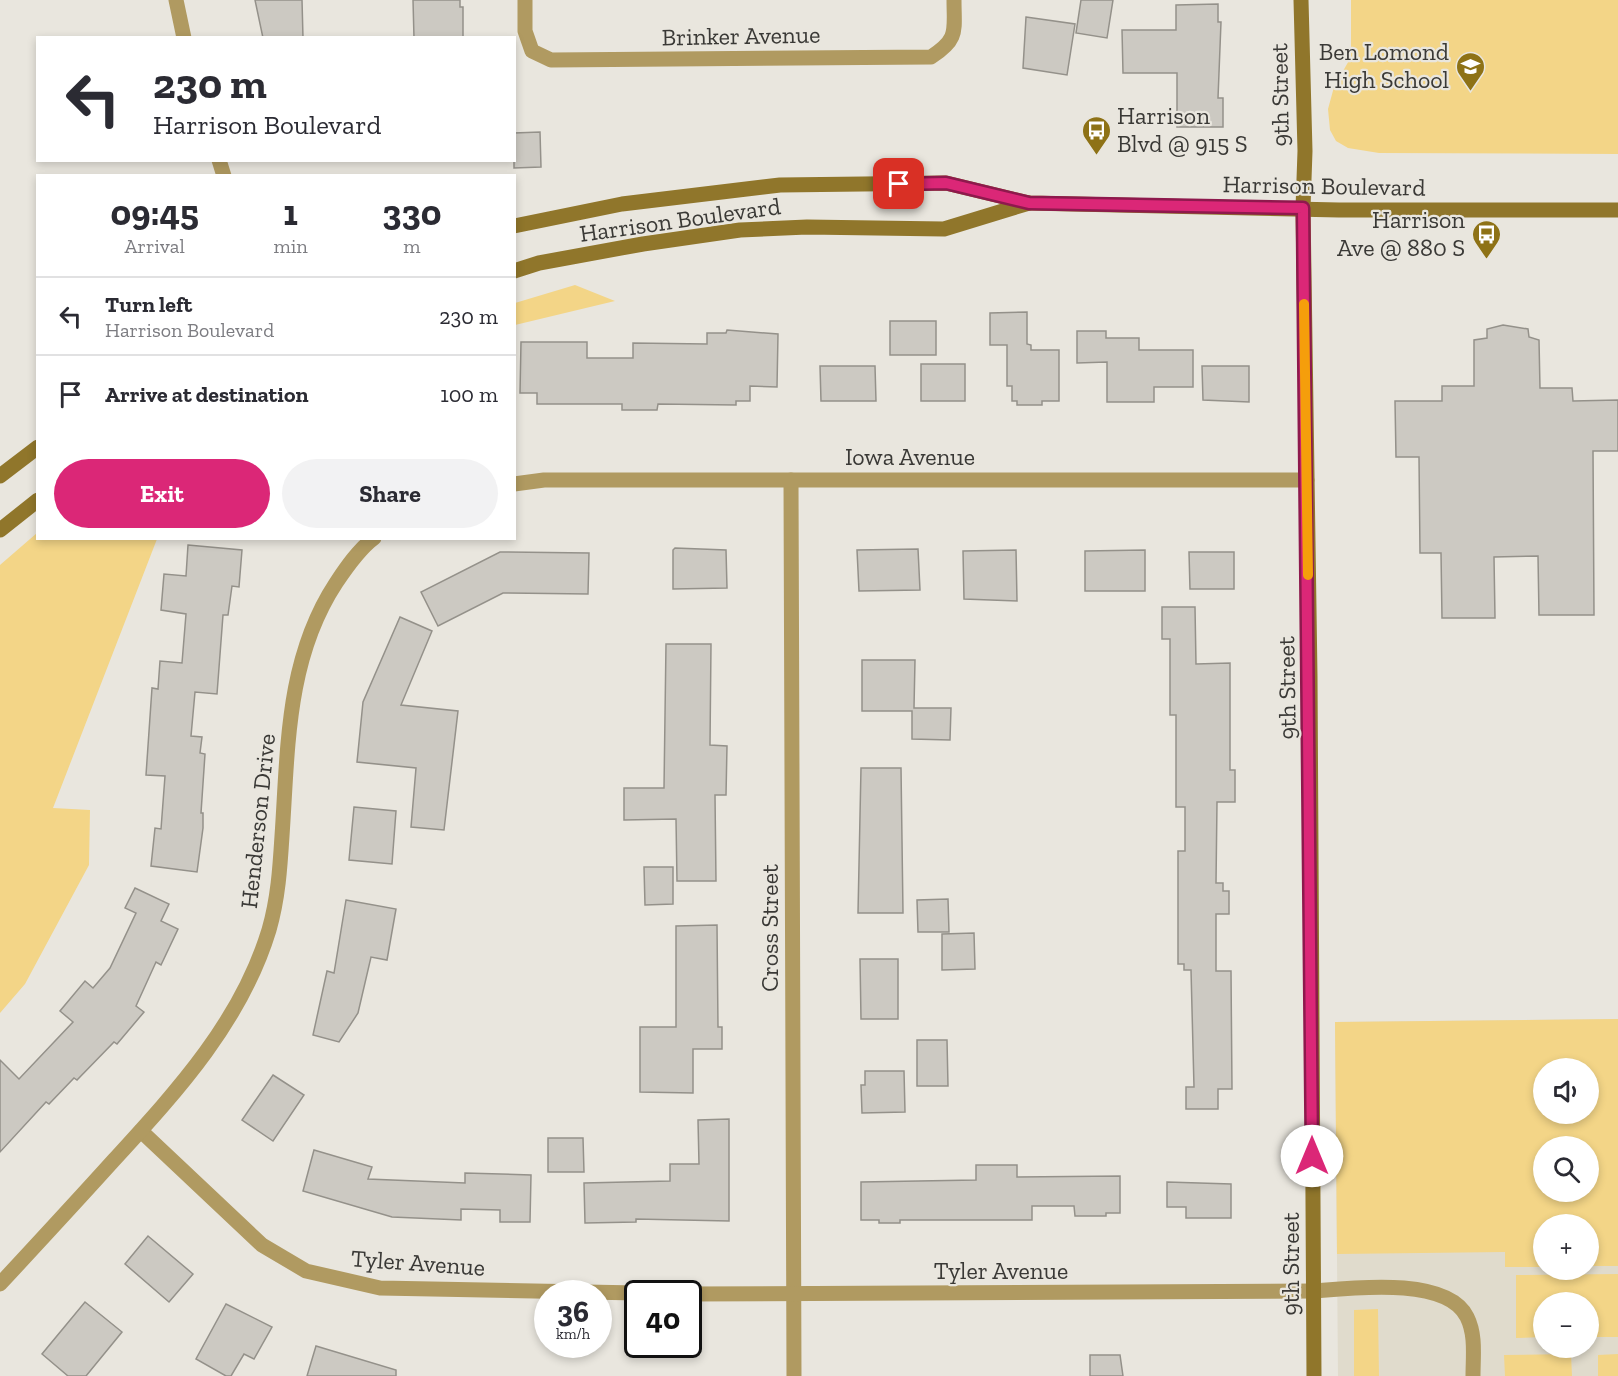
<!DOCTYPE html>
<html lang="en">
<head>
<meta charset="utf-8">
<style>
  :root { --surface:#fff; --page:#f2f2f3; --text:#2b2b33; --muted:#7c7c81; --line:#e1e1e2; --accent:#db2777 }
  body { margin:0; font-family:"Zilla Slab",serif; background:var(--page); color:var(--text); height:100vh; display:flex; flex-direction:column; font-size:22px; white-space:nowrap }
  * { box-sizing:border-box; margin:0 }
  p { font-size:20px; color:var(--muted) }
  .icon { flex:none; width:33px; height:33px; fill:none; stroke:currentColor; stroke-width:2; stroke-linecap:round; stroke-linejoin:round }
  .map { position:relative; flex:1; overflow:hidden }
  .panel { position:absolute; left:36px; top:174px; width:480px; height:366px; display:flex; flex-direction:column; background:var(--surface); border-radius:0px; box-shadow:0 3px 9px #0003 }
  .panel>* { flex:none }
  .banner { position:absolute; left:36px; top:36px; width:480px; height:126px; border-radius:0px; box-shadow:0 3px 9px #0003; background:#fff; color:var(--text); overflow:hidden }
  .tools { position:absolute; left:1533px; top:1058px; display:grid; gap:12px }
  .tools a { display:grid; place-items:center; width:66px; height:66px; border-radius:50%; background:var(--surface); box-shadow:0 3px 9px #0003; font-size:30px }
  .speed { position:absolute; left:534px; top:1280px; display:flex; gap:12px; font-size:30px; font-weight:700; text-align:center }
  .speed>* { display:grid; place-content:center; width:78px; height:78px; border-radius:50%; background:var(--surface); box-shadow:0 3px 9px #0003; line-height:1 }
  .speed small { font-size:15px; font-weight:400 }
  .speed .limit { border:3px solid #111; border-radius:9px; background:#fff; color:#111 }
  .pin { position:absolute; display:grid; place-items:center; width:51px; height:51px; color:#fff; margin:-26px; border-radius:12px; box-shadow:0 3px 9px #0006 }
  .me { position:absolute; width:66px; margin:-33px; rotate:0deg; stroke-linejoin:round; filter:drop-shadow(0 0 4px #0008) }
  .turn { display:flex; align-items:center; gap:21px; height:126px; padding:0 18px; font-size:27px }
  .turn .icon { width:78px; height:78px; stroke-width:2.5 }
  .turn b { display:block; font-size:42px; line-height:51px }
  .eta { display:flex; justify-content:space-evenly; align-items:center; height:102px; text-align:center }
  .eta b { font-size:36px; font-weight:700; line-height:42px }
  .button { display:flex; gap:12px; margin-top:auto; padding:12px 18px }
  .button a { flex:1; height:69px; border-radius:36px; background:var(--accent); color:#fff; font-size:24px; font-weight:700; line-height:69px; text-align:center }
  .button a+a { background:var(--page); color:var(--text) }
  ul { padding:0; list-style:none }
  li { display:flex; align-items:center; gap:18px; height:78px; padding:0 18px; border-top:2px solid var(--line) }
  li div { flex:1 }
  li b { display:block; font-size:22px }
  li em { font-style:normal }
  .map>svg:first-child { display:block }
</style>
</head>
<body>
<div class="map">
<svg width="1618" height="1376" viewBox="0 0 1618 1376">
  <rect width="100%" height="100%" fill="#e9e6de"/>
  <path fill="#e0dbcc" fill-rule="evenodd" d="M1618,1019v357h-280l-3,-354zM1544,1068h44v45h-44zM1544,1146h44v45h-44zM1544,1224h44v45h-44zM1544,1302h44v45h-44z"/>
  <g fill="#f3d587" fill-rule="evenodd">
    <polygon points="1351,0 1618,0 1618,154 1379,153 1348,148 1336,141 1330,130 1328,109 1334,87 1351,57"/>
    <polygon points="575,285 615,301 515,325 515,303"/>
    <polygon points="37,533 38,538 157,539 53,808 90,810 89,865 25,984 0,1013 0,565"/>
    <path d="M1618,1019v247h-29l-1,-42h-44l-1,43h-38v-15l-168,2 -2,-232zM1544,1068h44v45h-44zM1544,1146h44v45h-44z"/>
    <polygon points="1618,1274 1618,1337 1589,1337 1588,1302 1544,1302 1543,1337 1516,1338 1516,1275"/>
    <polygon points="1378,1309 1379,1376 1354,1376 1354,1310"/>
    <polygon points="1571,1354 1572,1376 1505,1376 1504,1355"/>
    <polygon points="1618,1354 1618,1376 1598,1376 1598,1355"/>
  </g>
  <g fill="#ccc9c2" stroke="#94918a" stroke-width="1.5">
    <polygon points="255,0 302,0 303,38 263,38"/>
    <polygon points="413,0 460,0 460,7 463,7 463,38 414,38"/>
    <polygon points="1081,0 1113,0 1107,38 1076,33"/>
    <polygon points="1218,4 1218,22 1221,22 1218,98 1223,98 1223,127 1177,127 1177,73 1123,73 1122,30 1176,30 1176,5"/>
    <polygon points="1026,17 1075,24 1067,75 1023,68"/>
    <polygon points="540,132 541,167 514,168 514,133"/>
    <polygon points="1027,312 1027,344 1031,345 1031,350 1059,350 1059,401 1042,401 1042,405 1017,405 1017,401 1012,401 1012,386 1007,386 1007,345 990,345 990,313"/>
    <rect x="890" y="321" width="46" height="34"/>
    <polygon points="1503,325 1528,329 1529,337 1539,340 1540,388 1572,388 1573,401 1618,400 1618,451 1593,451 1594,615 1539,615 1538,556 1494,557 1495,618 1442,618 1441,553 1420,553 1419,457 1396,457 1395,401 1442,401 1442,386 1474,386 1474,340 1487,338 1487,329"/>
    <polygon points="727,330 778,334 777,387 750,386 750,401 736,401 736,405 658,404 657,410 622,410 622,404 537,404 537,393 520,393 521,342 587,342 587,358 633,358 633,343 707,344 707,333 726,333"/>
    <polygon points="1077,331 1106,331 1106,338 1139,338 1139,350 1193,350 1193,387 1154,387 1154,402 1107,402 1107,362 1077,363"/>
    <rect x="921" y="364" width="44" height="37"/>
    <polygon points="820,366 875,366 876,401 821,401"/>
    <polygon points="1202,366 1249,366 1249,402 1203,400"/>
    <polygon points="188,545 242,550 239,587 232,586 228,615 223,615 217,694 195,692 191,736 202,737 200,753 205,754 201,813 203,813 203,828 197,872 151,866 155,828 161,829 165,776 146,775 152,688 158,689 160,661 182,663 186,614 161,610 164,574 186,576"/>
    <polygon points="675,548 726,550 727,588 673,589 673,550"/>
    <polygon points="918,549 920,590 859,591 857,550"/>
    <polygon points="1016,550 1017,601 964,599 963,551"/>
    <polygon points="1145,550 1145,591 1085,591 1085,551"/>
    <polygon points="500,552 589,553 588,594 503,593 438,626 421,592"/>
    <polygon points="1189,552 1234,552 1234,589 1190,589"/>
    <polygon points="1162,607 1195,607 1196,664 1230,663 1230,770 1235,770 1235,802 1217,802 1216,883 1223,883 1223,891 1229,891 1229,914 1216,914 1216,971 1231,971 1232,1089 1218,1089 1218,1109 1186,1109 1186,1087 1194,1087 1191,970 1184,970 1184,964 1178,964 1178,851 1185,851 1185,807 1176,807 1176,715 1170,715 1170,639 1162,639"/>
    <polygon points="400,617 432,631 401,705 458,711 444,830 411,827 416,768 357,762 363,702"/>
    <polygon points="666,644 711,644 710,745 727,746 726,795 715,795 716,881 677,881 676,819 624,820 624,788 664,788"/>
    <polygon points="862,660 915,660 914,708 951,708 950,740 912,739 912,711 862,711"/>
    <polygon points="861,768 901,768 903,913 858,913"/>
    <polygon points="354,807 396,811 392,864 349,860"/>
    <polygon points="644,867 673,867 673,904 645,905"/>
    <polygon points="135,888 169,904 161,921 178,929 161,965 156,962 136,1006 144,1012 117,1044 114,1042 77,1080 74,1078 49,1104 46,1102 0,1152 0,1060 19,1079 73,1022 60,1011 85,981 93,988 110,968 136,913 125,908"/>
    <polygon points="948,899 949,932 918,932 917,900"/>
    <polygon points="346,900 396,909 387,960 371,957 358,1013 339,1042 313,1035 327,971 334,973"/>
    <polygon points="717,925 718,1027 722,1027 722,1049 693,1049 693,1093 640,1092 640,1027 676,1027 676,926"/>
    <polygon points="974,933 975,969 942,970 942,934"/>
    <polygon points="860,959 898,959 898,1019 861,1019"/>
    <polygon points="917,1040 947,1040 948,1086 917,1086"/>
    <polygon points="865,1071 904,1071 905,1112 862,1113 861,1085 865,1085"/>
    <polygon points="273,1075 304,1095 273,1141 242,1120"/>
    <polygon points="729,1119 729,1221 636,1219 636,1222 585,1223 584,1183 670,1181 670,1164 699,1164 698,1120"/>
    <polygon points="548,1138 583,1138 584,1172 548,1172"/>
    <polygon points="314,1150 372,1167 368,1179 465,1183 465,1173 531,1175 530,1222 500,1222 500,1210 461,1209 461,1220 392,1217 303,1191"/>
    <polygon points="976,1165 1017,1165 1017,1177 1120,1176 1120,1213 1106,1213 1106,1216 1075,1216 1074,1206 1032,1206 1032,1220 900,1220 900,1223 879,1223 879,1220 861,1220 861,1182 976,1180"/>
    <polygon points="1167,1182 1231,1184 1231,1218 1186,1218 1186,1207 1167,1207"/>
    <polygon points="148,1236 193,1274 169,1302 125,1264"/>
    <polygon points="85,1302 122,1332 86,1376 68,1376 42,1354"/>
    <polygon points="226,1304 272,1327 254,1359 244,1354 231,1376 226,1376 196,1359"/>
    <polygon points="316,1346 396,1370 396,1376 307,1376"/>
    <polygon points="1090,1355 1120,1355 1123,1376 1090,1376"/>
  </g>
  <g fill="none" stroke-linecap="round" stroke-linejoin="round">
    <path stroke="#b09a61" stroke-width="15" d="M1314,1291c37,-3 133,-15 153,26 9,18 6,39 6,59"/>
    <g stroke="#b09a61" stroke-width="15">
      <polyline points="176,0 184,38"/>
      <path d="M525,0v31l7,20 19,9 380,-3c28,-18 23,-26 23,-57"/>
      <polyline points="219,160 224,176"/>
      <polyline points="791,480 794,1376"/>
      <polyline points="514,484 544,480 1307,480"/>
      <polyline points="141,1131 262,1245 306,1271 380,1288 638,1293"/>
      <path d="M0,1284c38,-41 76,-82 113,-123 64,-70 128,-139 156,-231 9,-31 11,-62 13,-94 6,-87 4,-177 54,-253 10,-15 23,-34 38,-45"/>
      <polyline points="688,1294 1314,1291"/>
    </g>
    <g stroke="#90762b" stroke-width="15">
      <polyline points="1301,0 1305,151 1303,208 1310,676 1314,1376"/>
      <polyline points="514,226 622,204 780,185 946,183 1029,203 1339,210 1618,210"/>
      <polyline points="514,271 539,263 643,244 740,230 807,227 944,229 1029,203"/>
      <polyline points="0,476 38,447"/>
      <polyline points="0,530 38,500"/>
    </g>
  </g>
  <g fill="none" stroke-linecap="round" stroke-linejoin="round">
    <defs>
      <polyline id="route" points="899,184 946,183 1029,203 1303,208 1312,1156"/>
    </defs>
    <use href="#route" stroke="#8e194d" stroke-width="15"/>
    <use href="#route" stroke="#db2777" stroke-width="10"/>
    <polyline stroke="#f59e0b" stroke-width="10" points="1304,304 1308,575"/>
  </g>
  <defs>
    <symbol id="school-pin" viewBox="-11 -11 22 30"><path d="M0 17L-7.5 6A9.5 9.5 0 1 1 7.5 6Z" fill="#8e7216" stroke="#e9e6de"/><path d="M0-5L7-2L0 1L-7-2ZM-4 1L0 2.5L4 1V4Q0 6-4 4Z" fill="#fff"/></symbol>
    <symbol id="bus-pin" viewBox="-11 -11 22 30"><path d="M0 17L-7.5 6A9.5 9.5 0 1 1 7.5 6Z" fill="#8e7216" stroke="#e9e6de"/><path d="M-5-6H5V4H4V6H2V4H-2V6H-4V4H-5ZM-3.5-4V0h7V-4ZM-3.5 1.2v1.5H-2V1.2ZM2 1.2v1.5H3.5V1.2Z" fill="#fff"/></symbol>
  </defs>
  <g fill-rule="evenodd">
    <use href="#school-pin" x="1454" y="50" width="33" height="45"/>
    <use href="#bus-pin" x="1080" y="114" width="33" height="45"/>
    <use href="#bus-pin" x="1470" y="218" width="33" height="45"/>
  </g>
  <g text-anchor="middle" stroke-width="4.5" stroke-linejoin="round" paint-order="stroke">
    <g font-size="24" fill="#3a3936" stroke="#e9e6de">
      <text transform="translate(741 36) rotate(-1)" y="8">Brinker Avenue</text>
      <text transform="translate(1280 95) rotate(-91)" y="8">9th Street</text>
      <text transform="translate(1324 186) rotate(1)" y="8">Harrison Boulevard</text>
      <text transform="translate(680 220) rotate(-8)" y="8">Harrison Boulevard</text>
      <text x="910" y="465">Iowa Avenue</text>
      <text transform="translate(1287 688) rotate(-91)" y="8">9th Street</text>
      <text transform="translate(258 821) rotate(-84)" y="8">Henderson Drive</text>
      <text transform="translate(770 928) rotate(-90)" y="8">Cross Street</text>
      <text transform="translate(418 1263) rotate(4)" y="8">Tyler Avenue</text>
      <text transform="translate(1291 1264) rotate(-90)" y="8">9th Street</text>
      <text x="1001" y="1279">Tyler Avenue</text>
    </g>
    <g font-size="24" fill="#3a3936" stroke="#e9e6de" text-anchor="end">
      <text x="1449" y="60">Ben Lomond<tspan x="1449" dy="28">High School</tspan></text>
      <text x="1117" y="124" text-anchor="start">Harrison<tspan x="1117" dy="28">Blvd @ 915 S</tspan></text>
      <text x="1465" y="228">Harrison<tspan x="1465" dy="28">Ave @ 880 S</tspan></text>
    </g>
  </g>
</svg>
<div class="tools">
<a><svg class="icon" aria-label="sound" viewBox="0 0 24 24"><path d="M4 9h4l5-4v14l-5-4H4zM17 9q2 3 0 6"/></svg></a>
<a><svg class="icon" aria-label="search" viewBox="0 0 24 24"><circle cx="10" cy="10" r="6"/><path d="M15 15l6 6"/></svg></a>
<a>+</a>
<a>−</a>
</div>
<div class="speed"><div>36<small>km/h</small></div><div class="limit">40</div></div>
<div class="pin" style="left:899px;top:184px;background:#d93025"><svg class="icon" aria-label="arrive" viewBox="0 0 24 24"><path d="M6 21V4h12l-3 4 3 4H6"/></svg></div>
<svg class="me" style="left:1312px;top:1156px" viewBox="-20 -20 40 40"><circle r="19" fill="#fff"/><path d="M0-13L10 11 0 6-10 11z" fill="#db2777"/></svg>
<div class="banner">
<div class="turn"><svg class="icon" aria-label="left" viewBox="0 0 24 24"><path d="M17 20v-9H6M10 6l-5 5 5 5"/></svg><div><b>230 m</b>Harrison Boulevard</div></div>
</div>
<section class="panel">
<div class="eta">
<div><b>09:45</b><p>Arrival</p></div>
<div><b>1</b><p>min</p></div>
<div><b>330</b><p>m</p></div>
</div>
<ul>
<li><svg class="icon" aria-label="left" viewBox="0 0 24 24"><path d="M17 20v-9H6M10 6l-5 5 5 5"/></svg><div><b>Turn left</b><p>Harrison Boulevard</p></div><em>230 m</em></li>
<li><svg class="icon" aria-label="arrive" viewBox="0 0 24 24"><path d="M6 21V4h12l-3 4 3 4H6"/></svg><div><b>Arrive at destination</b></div><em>100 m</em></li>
</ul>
<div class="button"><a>Exit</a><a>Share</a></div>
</section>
</div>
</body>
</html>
